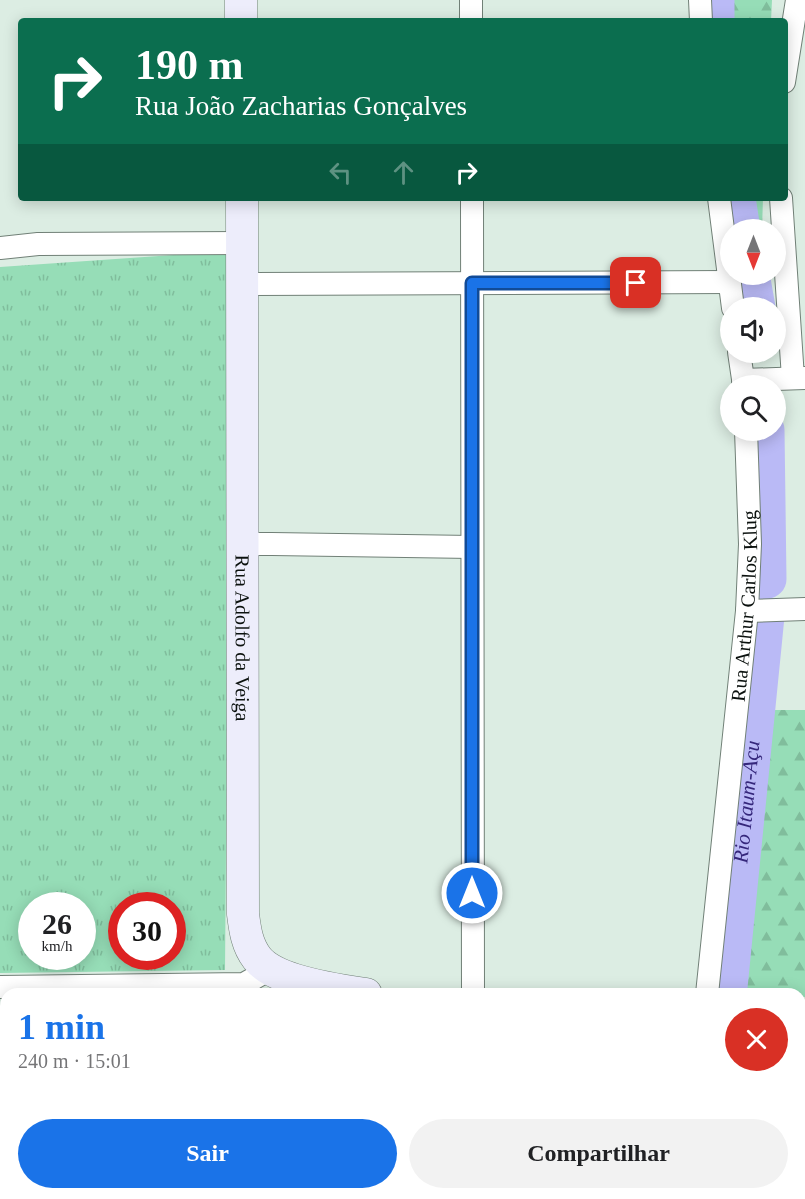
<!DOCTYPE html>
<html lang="pt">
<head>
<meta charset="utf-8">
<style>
  :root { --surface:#fff; --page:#f2f2f2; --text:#202124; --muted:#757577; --accent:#1a73e8 }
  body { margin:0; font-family:Georgia,serif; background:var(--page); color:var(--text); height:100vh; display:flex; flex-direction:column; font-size:22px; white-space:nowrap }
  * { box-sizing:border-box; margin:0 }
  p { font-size:20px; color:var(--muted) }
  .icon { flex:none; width:33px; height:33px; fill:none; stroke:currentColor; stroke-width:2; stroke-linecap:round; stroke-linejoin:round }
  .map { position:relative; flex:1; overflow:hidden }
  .side { position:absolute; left:0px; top:988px; width:806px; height:212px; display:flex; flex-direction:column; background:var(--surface); border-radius:18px 18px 0 0; box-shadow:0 3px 15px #0003 }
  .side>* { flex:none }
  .guide { position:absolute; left:18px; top:18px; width:770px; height:183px; border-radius:6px; box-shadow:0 3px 15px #0003; background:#0b6e4f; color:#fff; overflow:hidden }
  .needle { width:39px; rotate:180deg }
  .tools { position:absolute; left:720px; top:219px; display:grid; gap:12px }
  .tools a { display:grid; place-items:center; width:66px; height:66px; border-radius:50%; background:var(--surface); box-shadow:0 3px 15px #0003; font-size:30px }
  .speed { position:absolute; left:18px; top:892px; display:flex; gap:12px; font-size:30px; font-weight:700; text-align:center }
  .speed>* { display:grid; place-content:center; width:78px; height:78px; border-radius:50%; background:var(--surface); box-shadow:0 3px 15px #0003; line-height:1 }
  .speed small { font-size:15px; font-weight:400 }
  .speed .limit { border:9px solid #d22; background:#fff; color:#111 }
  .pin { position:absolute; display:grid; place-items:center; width:51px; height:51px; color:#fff; margin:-26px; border-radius:12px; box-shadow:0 3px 9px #0006 }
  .me { position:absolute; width:66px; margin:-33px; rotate:0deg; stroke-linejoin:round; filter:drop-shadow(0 0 4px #0008) }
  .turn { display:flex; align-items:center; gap:21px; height:126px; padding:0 18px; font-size:27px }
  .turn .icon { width:78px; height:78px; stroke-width:2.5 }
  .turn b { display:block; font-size:42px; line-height:51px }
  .lanes { display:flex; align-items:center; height:57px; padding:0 18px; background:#0003; justify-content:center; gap:30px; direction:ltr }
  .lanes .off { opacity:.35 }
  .round { display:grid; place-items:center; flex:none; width:63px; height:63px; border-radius:32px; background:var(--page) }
  .overview { display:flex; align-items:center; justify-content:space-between; height:102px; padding:0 18px }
  h1 { font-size:36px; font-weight:700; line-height:45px; color:var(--accent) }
  .action { display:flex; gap:12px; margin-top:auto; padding:12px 18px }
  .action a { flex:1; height:69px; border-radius:36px; background:var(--accent); color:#fff; font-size:24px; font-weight:700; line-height:69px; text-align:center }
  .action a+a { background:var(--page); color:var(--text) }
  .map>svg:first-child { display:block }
</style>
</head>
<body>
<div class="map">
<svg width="805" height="1199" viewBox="0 0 805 1199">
  <defs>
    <pattern id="grass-tufts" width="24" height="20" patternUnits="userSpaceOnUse" patternTransform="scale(1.5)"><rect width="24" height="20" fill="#96ddb7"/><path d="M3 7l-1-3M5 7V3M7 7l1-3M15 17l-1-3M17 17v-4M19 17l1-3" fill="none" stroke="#80bd9c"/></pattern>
    <pattern id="forest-firs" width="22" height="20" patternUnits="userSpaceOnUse" patternTransform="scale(1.5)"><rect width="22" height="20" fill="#96ddb7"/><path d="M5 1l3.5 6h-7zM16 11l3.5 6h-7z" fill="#80bd9c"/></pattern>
  </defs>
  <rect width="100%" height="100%" fill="#dcede3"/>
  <g fill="url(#grass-tufts)" fill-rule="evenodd">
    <path d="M231,251l-6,719 -225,3v-706zM32,906h50v51h-50zM122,906h50v51h-50z"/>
    <polygon points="264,1194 678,1194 678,1199 263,1199"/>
  </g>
  <g fill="url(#forest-firs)">
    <polygon points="717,0 772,0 771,21 716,21"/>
    <polygon points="736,198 763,198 762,229 740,229"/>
    <polygon points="747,710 805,710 805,997 800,997 800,994 718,994"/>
    <polygon points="800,1137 805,1147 805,1199 678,1199 678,1194 800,1194"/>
  </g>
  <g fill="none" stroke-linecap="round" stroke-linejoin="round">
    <g stroke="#babaf6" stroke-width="39">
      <polyline points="715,21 715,0"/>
      <polyline points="736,198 741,230"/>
      <polyline points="750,274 756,308"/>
      <polyline points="765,430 767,579"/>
      <path id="s1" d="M728,987l37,-371"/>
      <polyline points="760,1194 761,1199"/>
    </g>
    <defs>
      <g id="street">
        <polyline points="471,0 471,21"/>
        <polyline points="700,0 701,21"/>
        <polyline points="784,82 797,0"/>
        <polyline points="472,198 473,994"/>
        <polyline points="719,198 733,308"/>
        <polyline points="781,198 793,378"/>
        <polyline points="0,248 38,244 242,243"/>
        <polyline points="242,284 729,282"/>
        <polyline points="739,352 744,386"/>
        <polyline points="743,380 805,378"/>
        <polyline points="243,544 272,544 472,547"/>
        <polyline points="747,611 805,609"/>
        <polyline points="0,987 244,984 270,969"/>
        <path id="s2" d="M707,994l40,-383 3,-67 -4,-114"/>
      </g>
      <g id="secondary">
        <polyline points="241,0 241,21"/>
        <path id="s3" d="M242,198l1,716c2,16 4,31 14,44 18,24 81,32 109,36"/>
        <polyline points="800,1099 805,1105"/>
      </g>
    </defs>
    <use href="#street" stroke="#718077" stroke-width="24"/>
    <use href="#secondary" stroke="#718077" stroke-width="33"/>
    <use href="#street" stroke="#fff" stroke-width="22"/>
    <use href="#secondary" stroke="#ededfb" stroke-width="32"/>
  </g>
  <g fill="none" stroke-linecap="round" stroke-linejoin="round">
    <defs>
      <polyline id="route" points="472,893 472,283 636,283"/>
    </defs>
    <use href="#route" stroke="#114b97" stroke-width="15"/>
    <use href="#route" stroke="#1a73e8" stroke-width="10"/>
  </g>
  <g text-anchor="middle" stroke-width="6" stroke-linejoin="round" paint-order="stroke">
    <g font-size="20" fill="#0b110e" stroke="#e9fbf0">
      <text dy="7" stroke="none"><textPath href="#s2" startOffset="390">Rua Arthur Carlos Klug</textPath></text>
      <text dy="7" stroke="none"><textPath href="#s3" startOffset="440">Rua Adolfo da Veiga</textPath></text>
    </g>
    <g font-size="21" font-style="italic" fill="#35277b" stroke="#e9fbf0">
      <text dy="7" stroke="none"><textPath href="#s1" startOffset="186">Rio Itaum-Açu</textPath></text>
    </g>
  </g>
</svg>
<div class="tools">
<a><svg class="needle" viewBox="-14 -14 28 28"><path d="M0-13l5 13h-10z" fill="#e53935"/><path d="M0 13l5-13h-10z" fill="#757577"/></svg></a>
<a><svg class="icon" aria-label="sound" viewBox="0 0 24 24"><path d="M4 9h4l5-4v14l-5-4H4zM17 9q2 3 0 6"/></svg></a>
<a><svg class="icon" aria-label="search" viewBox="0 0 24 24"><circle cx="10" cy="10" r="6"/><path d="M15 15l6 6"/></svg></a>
</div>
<div class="speed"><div>26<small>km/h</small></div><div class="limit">30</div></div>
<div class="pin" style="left:636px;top:283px;background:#d93025"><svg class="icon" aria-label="arrive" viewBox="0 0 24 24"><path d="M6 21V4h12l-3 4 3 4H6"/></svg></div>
<svg class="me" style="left:472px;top:893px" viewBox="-20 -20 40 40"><circle r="17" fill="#1a73e8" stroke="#fff" stroke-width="3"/><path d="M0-11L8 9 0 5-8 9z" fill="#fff"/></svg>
<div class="guide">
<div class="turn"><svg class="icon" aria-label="right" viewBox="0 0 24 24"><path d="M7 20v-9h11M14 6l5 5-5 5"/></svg><div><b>190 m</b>Rua João Zacharias Gonçalves</div></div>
<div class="lanes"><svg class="icon off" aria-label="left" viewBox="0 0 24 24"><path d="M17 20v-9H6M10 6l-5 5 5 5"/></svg><svg class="icon off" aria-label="ahead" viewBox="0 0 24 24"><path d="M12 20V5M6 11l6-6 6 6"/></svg><svg class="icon" aria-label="right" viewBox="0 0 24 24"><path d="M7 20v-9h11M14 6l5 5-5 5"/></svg></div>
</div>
<section class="side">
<div class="overview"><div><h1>1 min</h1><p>240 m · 15:01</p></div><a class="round" style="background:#d93025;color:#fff"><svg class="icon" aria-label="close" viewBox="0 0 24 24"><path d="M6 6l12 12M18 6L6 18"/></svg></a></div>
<div class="action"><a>Sair</a><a>Compartilhar</a></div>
</section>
</div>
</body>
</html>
